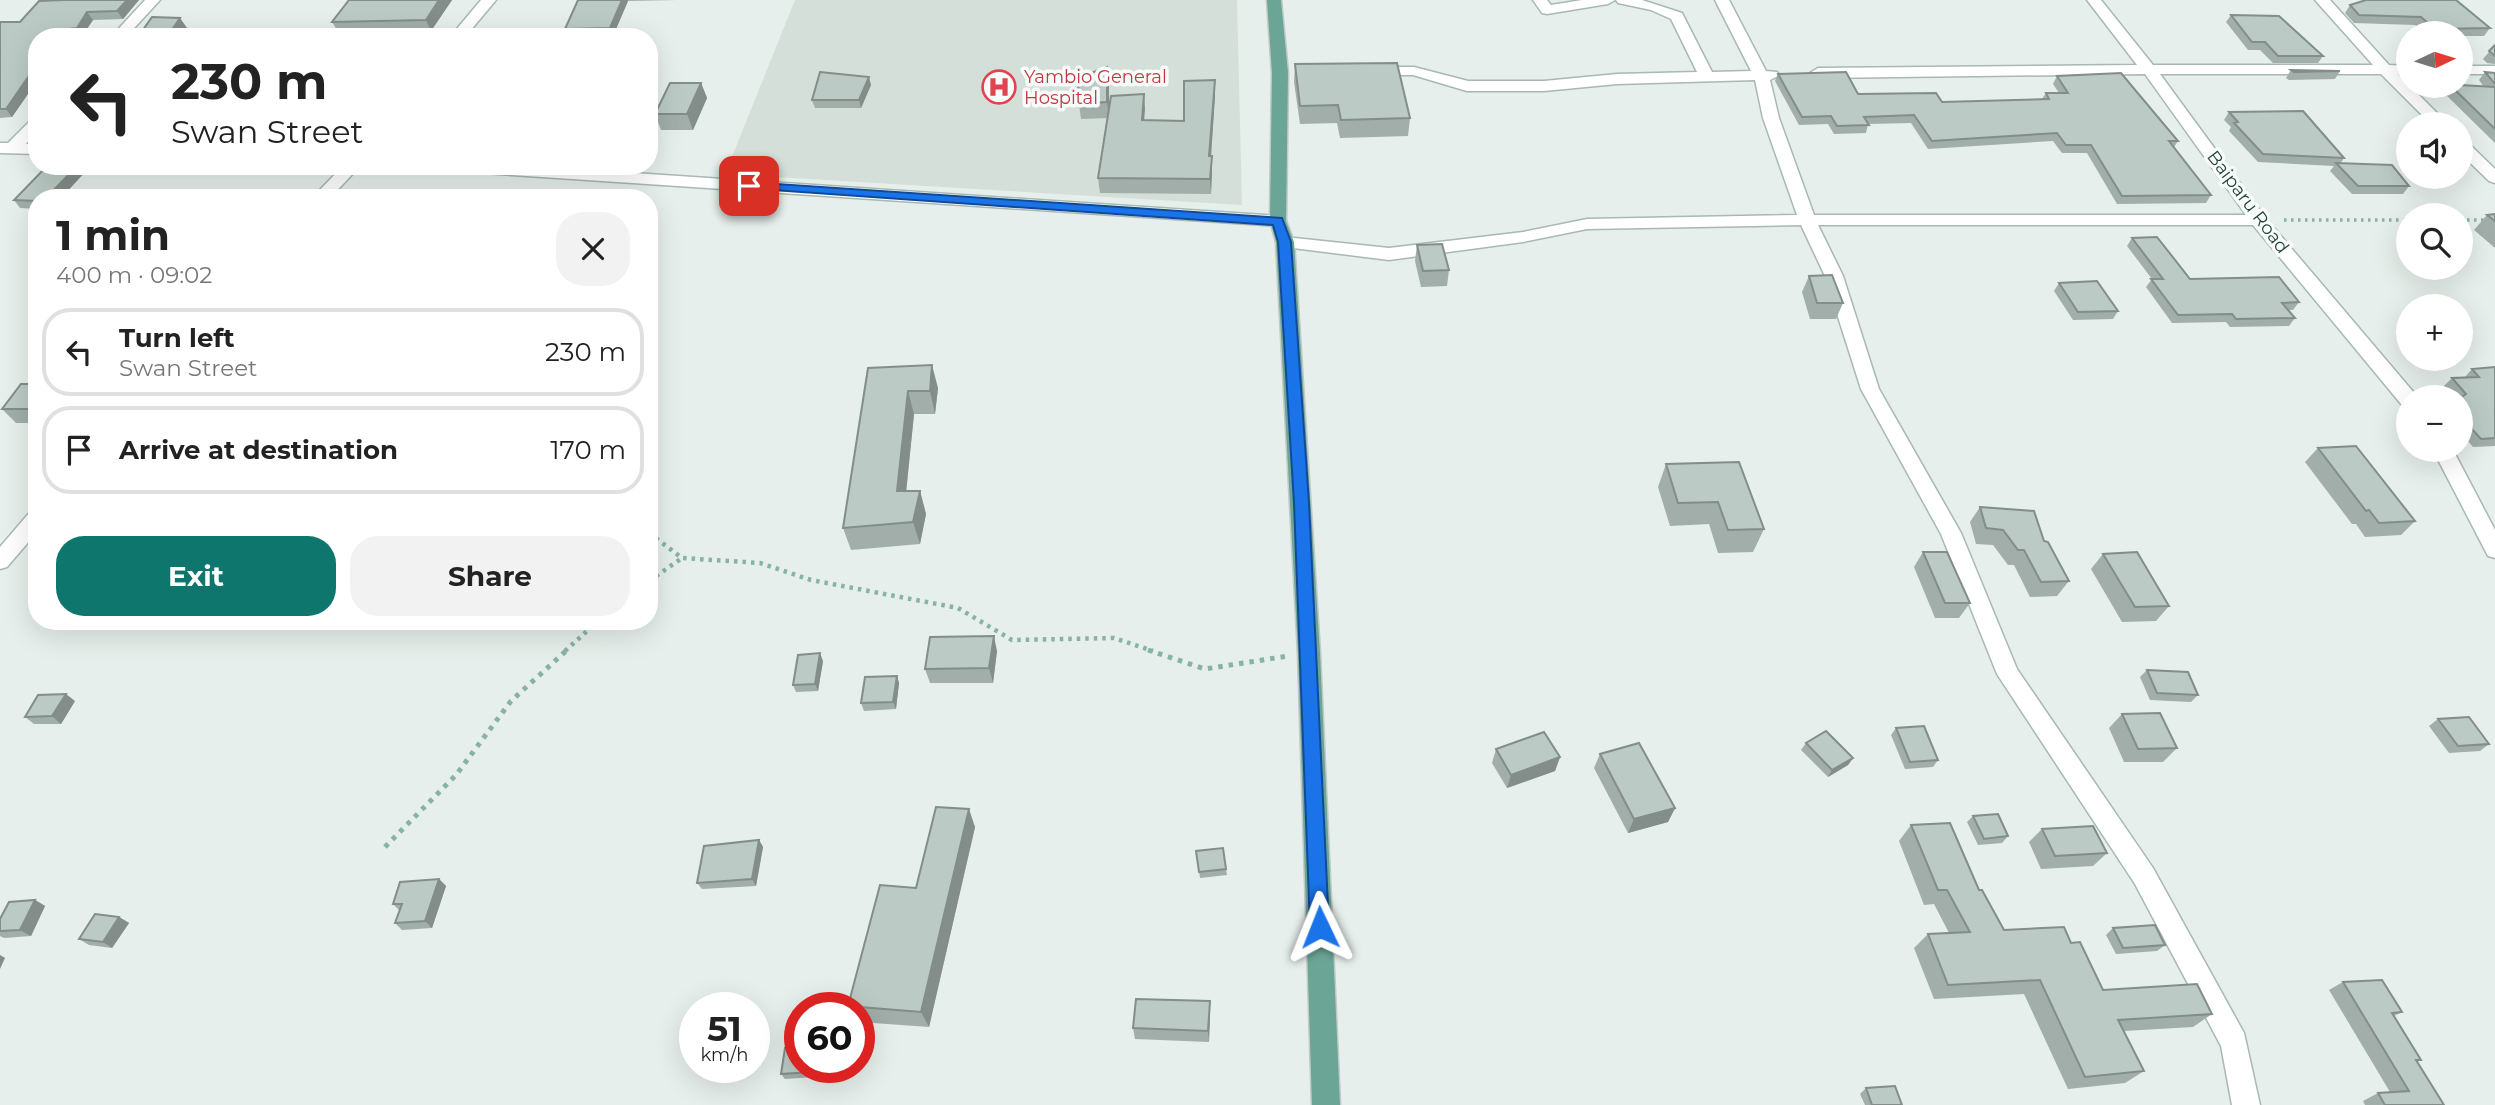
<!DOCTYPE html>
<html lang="en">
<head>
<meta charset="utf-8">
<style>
  :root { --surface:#fff; --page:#f2f2f2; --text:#222; --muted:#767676; --line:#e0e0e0; --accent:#0f766e }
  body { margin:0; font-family:Montserrat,sans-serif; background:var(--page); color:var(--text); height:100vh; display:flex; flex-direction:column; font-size:26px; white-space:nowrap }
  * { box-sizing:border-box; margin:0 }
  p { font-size:23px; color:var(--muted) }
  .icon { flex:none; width:38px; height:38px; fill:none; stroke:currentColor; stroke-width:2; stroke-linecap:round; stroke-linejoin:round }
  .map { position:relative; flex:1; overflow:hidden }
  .sheet { position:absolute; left:28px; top:189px; width:630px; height:441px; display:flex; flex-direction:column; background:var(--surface); border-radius:28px; box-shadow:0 7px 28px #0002 }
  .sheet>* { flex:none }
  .guide { position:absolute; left:28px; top:28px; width:630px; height:147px; border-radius:28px; box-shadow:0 7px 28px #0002; background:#fff; color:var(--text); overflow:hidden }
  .needle { width:46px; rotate:86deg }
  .buttons { position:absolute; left:2396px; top:21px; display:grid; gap:14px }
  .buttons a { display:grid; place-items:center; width:77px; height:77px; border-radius:50%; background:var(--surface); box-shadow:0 7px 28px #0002; font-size:35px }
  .speed { position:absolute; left:679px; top:992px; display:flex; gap:14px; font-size:35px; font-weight:700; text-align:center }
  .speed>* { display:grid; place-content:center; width:91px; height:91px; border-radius:50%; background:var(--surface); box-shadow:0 7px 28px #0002; line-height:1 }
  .speed small { font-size:18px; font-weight:400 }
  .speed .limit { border:10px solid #d22; background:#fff; color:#111 }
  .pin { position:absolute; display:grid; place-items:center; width:60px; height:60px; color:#fff; margin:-30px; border-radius:14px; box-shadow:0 4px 10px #0006 }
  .me { position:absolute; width:77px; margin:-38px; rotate:358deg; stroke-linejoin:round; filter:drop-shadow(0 0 5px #0008) }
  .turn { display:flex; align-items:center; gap:24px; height:147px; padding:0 28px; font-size:32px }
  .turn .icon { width:91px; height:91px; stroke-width:2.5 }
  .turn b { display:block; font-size:49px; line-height:60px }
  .round { display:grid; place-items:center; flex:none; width:74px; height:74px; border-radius:28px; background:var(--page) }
  .summary { display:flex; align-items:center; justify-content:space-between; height:119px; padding:0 28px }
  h1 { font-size:42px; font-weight:700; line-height:52px }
  .action { display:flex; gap:14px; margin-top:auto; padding:14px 28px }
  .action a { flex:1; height:80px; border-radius:28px; background:var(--accent); color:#fff; font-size:28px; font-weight:700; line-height:80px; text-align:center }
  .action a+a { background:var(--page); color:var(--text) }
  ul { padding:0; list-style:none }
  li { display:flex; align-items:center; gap:21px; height:88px; margin:0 14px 10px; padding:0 14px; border:4px solid var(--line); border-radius:28px }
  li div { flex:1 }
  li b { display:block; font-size:26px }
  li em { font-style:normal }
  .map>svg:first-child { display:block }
</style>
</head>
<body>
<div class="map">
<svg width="2495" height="1105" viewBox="0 0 2495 1105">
  <rect width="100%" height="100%" fill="#e6efeb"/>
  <polygon fill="#d4dfda" points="795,0 1237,0 1242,205 725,174"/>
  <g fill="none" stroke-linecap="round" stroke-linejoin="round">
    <defs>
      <g id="minor">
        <polygon points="145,0 160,0 126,37 111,37"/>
        <polygon points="481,0 496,0 465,37 450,37"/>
        <polygon points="1533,0 1547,0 1551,5 1582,0 1615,0 1608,4 1547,14 1542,13"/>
        <polygon points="1616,0 1642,0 1682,13 1712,72 1751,71 1715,0 1729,0 1766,71 1777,72 1780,75 1770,80 1779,118 1814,215 2246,215 2145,74 1818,78 1810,73 1818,68 2137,65 2087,0 2101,0 2153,65 2373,65 2315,0 2330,0 2389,65 2408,66 2408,74 2398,74 2448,124 2431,124 2381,74 2160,74 2264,216 2415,394 2417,397 2408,397 2408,406 2401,404 2253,225 1818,225 1843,276 1879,389 1961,533 2017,669 2153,868 2244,1033 2260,1105 2232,1105 2221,1046 2135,884 1997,674 1941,534 1861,389 1825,276 1801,225 1587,229 1523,242 1389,260 1285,247 1276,242 1285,237 1389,248 1523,232 1587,219 1797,215 1763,118 1755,80 1617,84 1544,91 1467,91 1413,75 1369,75 1362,71 1369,67 1414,67 1468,81 1544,81 1617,74 1697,72 1671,19 1651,10 1618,3"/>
        <rect x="2460" y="66" width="35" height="8"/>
        <polygon points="37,118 37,132 26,144 37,144 37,154 0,153 0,143 8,143 31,120"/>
        <polygon points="2460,139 2466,141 2495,169 2495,183 2489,181 2460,153"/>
        <polygon points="343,166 360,166 330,198 312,198"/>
        <polygon points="444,166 529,166 1278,216 1286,221 1278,226 452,171"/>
        <polygon points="2433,450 2453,450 2495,530 2495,558 2488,556"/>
        <polygon points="37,510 37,532 7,567 0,569 0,547 30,512"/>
      </g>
      <polygon id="major" points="1267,0 1281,0 1288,73 1286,221 1294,242 1320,653 1340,1105 1312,1105 1298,653 1276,242 1270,221 1272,73"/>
    </defs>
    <use href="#minor" stroke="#a8b8b2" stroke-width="3"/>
    <use href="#major" stroke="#c2cac8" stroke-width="3"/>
    <g stroke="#86b3a5" stroke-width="3.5" stroke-dasharray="2.5 4.5" stroke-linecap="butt">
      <polyline points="2284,220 2408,220"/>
      <polyline points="2460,220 2495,220"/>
    </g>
    <g stroke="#86b3a5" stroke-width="4.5" stroke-dasharray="3.5 5" stroke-linecap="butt">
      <polyline points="649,533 682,558 760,563 811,580 958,608 1012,640 1114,638 1153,651"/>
      <polyline points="649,581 682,558"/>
      <polyline points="565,651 598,621"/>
    </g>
    <g stroke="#86b3a5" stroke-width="5" stroke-dasharray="4.5 6" stroke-linecap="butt">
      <polyline points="1148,650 1205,669 1288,656"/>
      <polyline points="385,847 456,775 511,701 567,650"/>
    </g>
    <use href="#minor" fill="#fff" fill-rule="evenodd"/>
    <use href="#major" fill="#6aa596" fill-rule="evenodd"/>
  </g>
  <g fill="#a1aea9">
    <polygon points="64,0 139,0 123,19 93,20 82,36 37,37 37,81 12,117 0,118 0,22 20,22"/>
    <polygon points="452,0 431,31 339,33 332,22"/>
    <polygon points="578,0 677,0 628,1 613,36 568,37 565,29"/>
    <polygon points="2350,5 2490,28 2484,36 2460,36 2460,33 2425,33 2415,25 2354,23 2345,13"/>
    <polygon points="2231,15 2323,56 2318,63 2273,63 2260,50 2248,50 2226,22"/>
    <polygon points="2495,45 2495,64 2487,63 2483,59"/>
    <polygon points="1295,64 1410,118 1408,136 1340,138 1337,123 1300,124 1294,82"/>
    <polygon points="1107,67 1109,82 1109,111 1144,94 1144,120 1184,121 1215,80 1215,95 1211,156 1212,171 1211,194 1100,193 1098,178 1108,118 1081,119 1079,104"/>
    <polygon points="2291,70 2340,71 2335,79 2289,80 2286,78"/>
    <polygon points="2485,72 2495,73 2495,143 2443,92 2448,86 2484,87 2479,80"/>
    <polygon points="1778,74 1858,94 1942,102 2042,99 2046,93 2059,93 2053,84 2057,76 2178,141 2174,147 2211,195 2206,203 2117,204 2087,153 2062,153 2053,141 1928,149 1911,123 1868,124 1866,133 1834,134 1828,124 1799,125 1775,81"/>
    <polygon points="701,83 707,98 693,130 661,130 655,114"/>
    <polygon points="871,85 861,108 815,108 812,100"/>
    <polygon points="2229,112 2344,158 2340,164 2409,186 2403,194 2352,194 2330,171 2334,166 2258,162 2229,131 2231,127 2224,120"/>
    <polygon points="86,171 61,198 37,198 37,209 20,208 14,200"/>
    <polygon points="2495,214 2495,248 2474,230 2487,215"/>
    <polygon points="2132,238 2190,279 2299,302 2293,310 2288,310 2295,318 2289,326 2230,327 2226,322 2172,323 2146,287 2152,279 2127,246"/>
    <polygon points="1417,245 1449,270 1447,286 1421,287 1415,261"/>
    <polygon points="1809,276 1843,303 1836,319 1810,319 1802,292"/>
    <polygon points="2059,283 2118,311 2113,319 2073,320 2054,291"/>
    <polygon points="2495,367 2495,446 2473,447 2460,432 2460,397 2454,397 2444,386 2452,378 2465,377 2472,369"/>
    <polygon points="868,368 938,388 935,414 914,414 906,491 920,491 926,514 920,544 851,550 843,528"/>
    <polygon points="37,384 37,423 16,423 2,409"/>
    <polygon points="2318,448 2415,521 2401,535 2365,537 2356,524 2352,524 2305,462"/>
    <polygon points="1666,464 1764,529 1753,552 1718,553 1709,524 1670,526 1658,487"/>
    <polygon points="1980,507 2044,541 2069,581 2057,596 2030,597 2014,565 2008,565 1993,545 1976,544 1970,522"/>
    <polygon points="1923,552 1970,603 1959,618 1935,618 1914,567"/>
    <polygon points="2103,554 2169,606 2156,621 2122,622 2091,569"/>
    <polygon points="997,651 993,683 930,683 925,669"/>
    <polygon points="823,661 818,691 796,692 793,685"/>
    <polygon points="2147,670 2198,695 2191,702 2150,700 2140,677"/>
    <polygon points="897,676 899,683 896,709 864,711 861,703"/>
    <polygon points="75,701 61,724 34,724 25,717"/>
    <polygon points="2122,714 2177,748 2163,762 2124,762 2109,728"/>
    <polygon points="2438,719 2489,744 2480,751 2449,753 2429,726"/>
    <polygon points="1896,728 1938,760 1933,767 1905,769 1891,735"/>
    <polygon points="1806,743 1853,758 1848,765 1828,777 1801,750"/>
    <polygon points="1496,749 1560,757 1555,771 1507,788 1492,763"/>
    <polygon points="1600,754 1675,808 1668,822 1628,833 1594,768"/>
    <polygon points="1973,816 2008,836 2002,843 1978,845 1967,822"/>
    <polygon points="1911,825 1979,890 2004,930 2071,943 2103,990 2212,1014 2193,1027 2124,1031 2144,1071 2125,1083 2068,1089 2024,994 1934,999 1914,948 1928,934 1949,933 1934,904 1924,905 1899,841"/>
    <polygon points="975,827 929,1027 859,1022 859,1008 849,1008 848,1006"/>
    <polygon points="2042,829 2107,853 2093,866 2041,869 2029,842"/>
    <polygon points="759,840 763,847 756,886 702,889 697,883"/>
    <polygon points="1196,851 1226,869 1227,875 1200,878"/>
    <polygon points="439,879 446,886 432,928 402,930 395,923 400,911 393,904"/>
    <polygon points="35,900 45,906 31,936 4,938 0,936 0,919"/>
    <polygon points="119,917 129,923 112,948 89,945 79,939"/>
    <polygon points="2113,928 2165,945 2157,951 2116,954 2106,935"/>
    <polygon points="2343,982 2402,1012 2394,1016 2421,1060 2417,1062 2444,1105 2365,1105 2363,1101 2378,1093 2390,1092 2329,990"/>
    <polygon points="1210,1012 1209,1042 1135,1039 1133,1028"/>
    <polygon points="818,1068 816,1077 785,1079 781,1074"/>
    <polygon points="1866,1088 1902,1105 1865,1105 1860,1094"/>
  </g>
  <g fill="#838d89">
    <polygon points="127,0 139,0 123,19 117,11"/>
    <polygon points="439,0 452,0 431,31 426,20"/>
    <polygon points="622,0 628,0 628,1 613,36 610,28"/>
    <polygon points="87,12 93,20 82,36 77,28"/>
    <polygon points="180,18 190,32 187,37 167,37"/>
    <polygon points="61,30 66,37 56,37"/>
    <polygon points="37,64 37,81 12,117 6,109"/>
    <polygon points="1107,67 1109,82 1109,118 1107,102"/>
    <polygon points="869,77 871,85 861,108 859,100"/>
    <polygon points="1215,80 1215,95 1210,171 1209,156"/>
    <polygon points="701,83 707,98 693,130 687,114"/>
    <polygon points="1144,94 1145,109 1143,135 1142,120"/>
    <polygon points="1212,156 1212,171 1211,194 1210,179"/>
    <polygon points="77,166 82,166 86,171 61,198 46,198"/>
    <polygon points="932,365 938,388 935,414 930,391"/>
    <polygon points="908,391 914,414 904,513 897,491"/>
    <polygon points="920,491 926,514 920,544 913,522"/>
    <polygon points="994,636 997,651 993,683 989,668"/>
    <polygon points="820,653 823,661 818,691 815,684"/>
    <polygon points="897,676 899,683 896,709 893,702"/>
    <polygon points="66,694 75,701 61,724 52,716"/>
    <polygon points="1560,757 1555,771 1507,788 1511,775"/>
    <polygon points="1853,758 1848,765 1828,777 1832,770"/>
    <polygon points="1675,808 1668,822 1628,833 1634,819"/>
    <polygon points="969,809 975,827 929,1027 921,1012"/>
    <polygon points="759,840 763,847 756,886 752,879"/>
    <polygon points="439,879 446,886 432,928 425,921"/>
    <polygon points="35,900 45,906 31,936 20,930"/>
    <polygon points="119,917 129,923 112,948 103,942"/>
    <polygon points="0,955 5,958 0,969"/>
    <polygon points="1210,1001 1210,1012 1209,1042 1208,1031"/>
    <polygon points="813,1068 818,1068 816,1077 812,1072"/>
  </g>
  <g fill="#bbcac4" stroke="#838d89" stroke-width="2">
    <polygon points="64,0 127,0 117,11 87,12 77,28 61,30 56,37 37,37 37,64 6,109 0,109 0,22 20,22 39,1"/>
    <polygon points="349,0 439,0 426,20 332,22"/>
    <polygon points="578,0 622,0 610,28 565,29"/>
    <polygon points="2366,0 2456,0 2490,28 2435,29 2421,17 2359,15 2350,5"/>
    <polygon points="2231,15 2279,16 2323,56 2278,56 2265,42 2252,42"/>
    <polygon points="152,17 180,18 167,37 138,37"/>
    <polygon points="2495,45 2495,56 2489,51"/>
    <polygon points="1397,63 1410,118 1341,120 1338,105 1300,106 1295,64"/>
    <polygon points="1107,67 1107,102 1079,104 1078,78"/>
    <polygon points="2291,70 2340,71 2294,72"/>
    <polygon points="820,72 869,77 859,100 812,100"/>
    <polygon points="1846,72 1858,94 1936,93 1942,102 2049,99 2046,93 2068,93 2057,76 2121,73 2178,141 2169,141 2211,195 2122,196 2091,145 2066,145 2057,133 1932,141 1914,115 1864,117 1869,125 1837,126 1831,116 1802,117 1778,74"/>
    <polygon points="2485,72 2495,73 2495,84"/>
    <polygon points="1215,80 1209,156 1212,156 1210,179 1098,178 1111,96 1144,94 1142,120 1184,121 1184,81"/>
    <polygon points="670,83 701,83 687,114 655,114"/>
    <polygon points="2460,85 2495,87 2495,129 2451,86 2460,86"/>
    <polygon points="2303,111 2344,158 2263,154 2234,123 2238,122 2229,112"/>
    <polygon points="2336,163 2392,165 2409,186 2358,186"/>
    <polygon points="47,166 77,166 46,198 37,198 37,201 14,200"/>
    <polygon points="2495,214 2495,221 2487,215"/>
    <polygon points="2157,237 2190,279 2279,277 2299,302 2282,303 2295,318 2236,319 2232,314 2178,315 2151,279 2163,279 2132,238"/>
    <polygon points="1442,244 1449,270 1423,271 1417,245"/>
    <polygon points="1832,275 1843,303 1817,303 1809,276"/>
    <polygon points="2097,281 2118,311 2078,312 2059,283"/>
    <polygon points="932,365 930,391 908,391 897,491 920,491 913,522 843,528 868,368"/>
    <polygon points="2495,367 2495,438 2481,439 2460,416 2460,398 2466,394 2452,378 2479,377 2472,369"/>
    <polygon points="21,384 37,384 37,418 34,409 2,409"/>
    <polygon points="2356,446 2415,521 2379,523 2369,510 2366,511 2318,448"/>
    <polygon points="1739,462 1764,529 1728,530 1718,502 1678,503 1666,464"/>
    <polygon points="1980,507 2034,511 2044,541 2048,542 2069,581 2041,582 2024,550 2018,550 2003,530 1986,528"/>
    <polygon points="1923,552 1947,552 1970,603 1945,603"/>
    <polygon points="2137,552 2169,606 2135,607 2103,554"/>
    <polygon points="994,636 989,668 925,669 930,637"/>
    <polygon points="820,653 815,684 793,685 798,655"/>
    <polygon points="2147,670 2188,672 2198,695 2157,693"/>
    <polygon points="897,676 893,702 861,703 865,677"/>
    <polygon points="66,694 52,716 25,717 38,695"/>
    <polygon points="2160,713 2177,748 2138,749 2122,714"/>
    <polygon points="2469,717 2489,744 2458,746 2438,719"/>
    <polygon points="1924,726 1938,760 1910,762 1896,728"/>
    <polygon points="1826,731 1853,758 1832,770 1806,743"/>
    <polygon points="1544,732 1560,757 1511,775 1496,749"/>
    <polygon points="1639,743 1675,808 1634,819 1600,754"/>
    <polygon points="936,807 969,809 921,1012 848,1006 880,885 916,888"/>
    <polygon points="1998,814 2008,836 1984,839 1973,816"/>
    <polygon points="1950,823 1979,890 1982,890 2004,930 2064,927 2071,943 2080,942 2103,990 2197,984 2212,1014 2118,1020 2144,1071 2085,1077 2040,980 1948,985 1928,934 1970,932 1947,890 1938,890 1911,825"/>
    <polygon points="2093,826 2107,853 2055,856 2042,829"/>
    <polygon points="759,840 752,879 697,883 704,846"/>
    <polygon points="1223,848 1226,869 1199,872 1196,851"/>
    <polygon points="439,879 425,921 395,923 402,904 393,904 400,882"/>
    <polygon points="35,900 20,930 0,931 0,919 9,902"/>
    <polygon points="95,914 119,917 103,942 79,939"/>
    <polygon points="2155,925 2165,945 2123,948 2113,928"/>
    <polygon points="2382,980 2402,1012 2392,1013 2421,1060 2416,1060 2444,1105 2385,1105 2378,1093 2409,1091 2343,982"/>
    <polygon points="1136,999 1210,1001 1208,1031 1133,1028"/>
    <polygon points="785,1048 800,1048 800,1068 813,1068 812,1072 781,1074"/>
    <polygon points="1895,1086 1902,1105 1872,1105 1866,1088"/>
  </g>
  <polygon fill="#1a73e8" stroke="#114b97" stroke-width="2" points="749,182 1282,218 1291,242 1309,503 1329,927 1326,933 1320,936 1313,933 1310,927 1294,503 1278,242 1273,225 745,188 743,186"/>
  <defs>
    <symbol id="hospital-ring" viewBox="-11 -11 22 22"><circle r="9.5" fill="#f7fbf9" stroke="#e0444e" stroke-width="1.5"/><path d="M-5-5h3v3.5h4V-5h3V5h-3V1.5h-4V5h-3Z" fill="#e0444e"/></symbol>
  </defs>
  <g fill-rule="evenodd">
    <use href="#hospital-ring" x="980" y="68" width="38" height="38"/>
  </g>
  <g text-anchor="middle" stroke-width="7" stroke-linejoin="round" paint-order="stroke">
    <g font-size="18" fill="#be3a42" stroke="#f7fbf9" text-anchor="start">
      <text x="1024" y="83">Yambio General<tspan x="1024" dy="21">Hospital</tspan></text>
    </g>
    <g font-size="18" fill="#24423a" stroke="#f7fbf9">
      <text transform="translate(2248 202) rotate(53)" y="6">Baiparu Road</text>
    </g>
  </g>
</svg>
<div class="buttons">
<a><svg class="needle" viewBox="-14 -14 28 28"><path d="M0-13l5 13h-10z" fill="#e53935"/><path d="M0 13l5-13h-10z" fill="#767676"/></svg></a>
<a><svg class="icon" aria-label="sound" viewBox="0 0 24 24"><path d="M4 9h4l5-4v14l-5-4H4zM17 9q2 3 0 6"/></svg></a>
<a><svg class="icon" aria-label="search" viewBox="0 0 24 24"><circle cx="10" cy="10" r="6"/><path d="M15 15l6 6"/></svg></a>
<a>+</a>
<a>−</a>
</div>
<div class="speed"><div>51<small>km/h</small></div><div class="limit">60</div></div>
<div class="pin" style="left:749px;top:186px;background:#d93025"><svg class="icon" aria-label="arrive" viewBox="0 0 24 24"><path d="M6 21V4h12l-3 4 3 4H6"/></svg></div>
<svg class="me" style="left:1320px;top:927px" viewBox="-20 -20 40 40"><path d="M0-17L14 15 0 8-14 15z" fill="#1a73e8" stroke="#fff" stroke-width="4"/></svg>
<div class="guide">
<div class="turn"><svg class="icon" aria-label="left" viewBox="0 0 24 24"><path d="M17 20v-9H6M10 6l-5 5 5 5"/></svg><div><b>230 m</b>Swan Street</div></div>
</div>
<section class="sheet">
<div class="summary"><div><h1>1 min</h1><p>400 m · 09:02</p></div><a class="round"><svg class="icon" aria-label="close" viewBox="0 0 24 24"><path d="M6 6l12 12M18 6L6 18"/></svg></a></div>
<ul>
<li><svg class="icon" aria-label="left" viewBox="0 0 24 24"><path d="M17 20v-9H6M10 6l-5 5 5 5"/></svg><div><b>Turn left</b><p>Swan Street</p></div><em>230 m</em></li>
<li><svg class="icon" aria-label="arrive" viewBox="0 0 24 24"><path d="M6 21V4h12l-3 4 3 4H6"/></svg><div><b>Arrive at destination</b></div><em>170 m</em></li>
</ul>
<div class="action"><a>Exit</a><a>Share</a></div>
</section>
</div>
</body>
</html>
